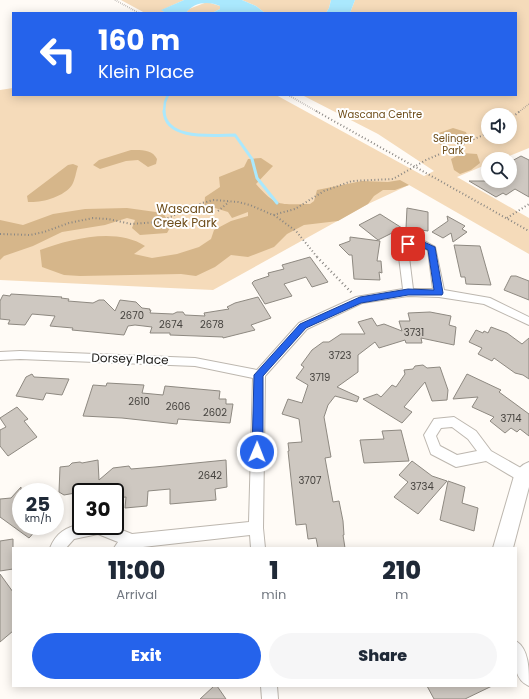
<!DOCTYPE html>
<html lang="en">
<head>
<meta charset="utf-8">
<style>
  :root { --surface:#fff; --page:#f6f6f7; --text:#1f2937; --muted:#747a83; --accent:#2563eb }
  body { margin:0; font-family:Poppins,sans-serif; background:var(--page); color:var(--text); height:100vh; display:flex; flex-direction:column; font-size:15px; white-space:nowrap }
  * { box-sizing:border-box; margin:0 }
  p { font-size:13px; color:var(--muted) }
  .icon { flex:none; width:22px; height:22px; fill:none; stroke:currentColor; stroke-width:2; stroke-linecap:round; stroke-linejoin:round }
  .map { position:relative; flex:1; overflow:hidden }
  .drawer { position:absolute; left:12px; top:547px; width:505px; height:140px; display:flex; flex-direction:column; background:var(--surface); border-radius:0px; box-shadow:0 2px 10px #0003 }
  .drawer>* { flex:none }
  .hud { position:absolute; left:12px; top:12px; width:505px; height:84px; border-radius:0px; box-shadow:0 2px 10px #0003; background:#2563eb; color:#fff; overflow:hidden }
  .buttons { position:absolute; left:481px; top:108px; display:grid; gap:8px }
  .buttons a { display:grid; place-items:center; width:36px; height:36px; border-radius:50%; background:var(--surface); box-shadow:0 2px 10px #0003; font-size:20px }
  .speed { position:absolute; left:12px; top:483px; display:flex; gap:8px; font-size:20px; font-weight:700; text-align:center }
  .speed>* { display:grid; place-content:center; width:52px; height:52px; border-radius:50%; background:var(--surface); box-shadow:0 2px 10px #0003; line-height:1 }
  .speed small { font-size:10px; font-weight:400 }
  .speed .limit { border:2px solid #111; border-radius:6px; background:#fff; color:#111 }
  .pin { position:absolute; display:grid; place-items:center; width:34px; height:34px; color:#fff; margin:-17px; border-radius:8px; box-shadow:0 2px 6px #0006 }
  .me { position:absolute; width:44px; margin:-22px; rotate:1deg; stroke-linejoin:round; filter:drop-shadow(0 0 3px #0008) }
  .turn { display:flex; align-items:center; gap:14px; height:84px; padding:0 20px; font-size:18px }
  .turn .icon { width:52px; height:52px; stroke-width:2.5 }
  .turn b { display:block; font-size:28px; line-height:34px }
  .eta { display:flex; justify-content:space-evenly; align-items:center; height:68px; text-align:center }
  .eta b { font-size:24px; font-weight:800; line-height:28px }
  .button { display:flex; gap:8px; margin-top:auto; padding:8px 20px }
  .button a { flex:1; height:46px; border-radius:24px; background:var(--accent); color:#fff; font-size:16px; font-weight:800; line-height:46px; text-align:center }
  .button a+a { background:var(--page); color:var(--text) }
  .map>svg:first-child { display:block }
</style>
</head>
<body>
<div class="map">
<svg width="529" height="699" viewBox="0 0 529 699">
  <rect width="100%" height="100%" fill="#fffbf6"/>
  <g fill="#f5dbba" fill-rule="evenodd">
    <polygon points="121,0 184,0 162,10 166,13 145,13"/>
    <polygon points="242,0 331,0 329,8 326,13 265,13 256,6"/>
    <path d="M355,0h174v148l-27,11h-14v5l-31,13 72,41v36l-120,-69 -41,19 -155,86 -213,-10v-190l13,-2v7h263l148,81 10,-5 -56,-37 -76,-39h214v-82h-166zM488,115h22v22h-22z"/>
    <polygon points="207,2 220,6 220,9 212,13 186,13 189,9"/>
  </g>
  <g fill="#d6b68a">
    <path d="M453,128l13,4 2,6c-8,5 -18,5 -27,7l-7,-5 2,-6z"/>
    <path d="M131,150c10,0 21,-1 26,9l-1,5 -8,3 -10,-7 -12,1 -26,8 -7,-4 6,-5z"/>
    <polygon points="462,153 477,154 480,163 471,170 460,174 454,170 451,159"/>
    <path d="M261,158l12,8 -17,18c21,24 24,20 54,20l4,-3 3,-11 45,-9 26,1 12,-2 9,5 -14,5h-12l-9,6 -6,8 -30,17 -34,4 -17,9 -13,13 -26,10 -17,-2 -16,12 -19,9 -15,-2 -101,2 -16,-1 -22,-8 -2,-17c30,-11 76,-23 105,-4l-11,8 18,4 25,-4 22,-7 12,-8 3,-9 17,-9 17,-5v-4l-16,6 -4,-6 -13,-4 -11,1 1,-12 15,-10 -1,-10 25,-10 4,-8z"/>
    <path d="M73,164l5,2c-2,6 -3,14 -6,19 -8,12 -31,18 -44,17l-1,-6 41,-31z"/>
    <polygon points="127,208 163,213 171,226 167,233 140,235 132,228 135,220 127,218 105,225 62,232 33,246 4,256 0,260 0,220 23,225 53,214 85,209"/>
  </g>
  <g fill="#aae8fd">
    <path d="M184,0h58l14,6 9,7h-53l8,-4v-3c-12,-5 -26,-4 -34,7h-20l-5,-3z"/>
    <polygon points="331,0 355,0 350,13 326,13 329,8"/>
  </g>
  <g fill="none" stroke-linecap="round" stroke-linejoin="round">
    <polyline stroke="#aae8fd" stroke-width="2.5" points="164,112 165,102 168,95"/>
    <path stroke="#aae8fd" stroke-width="3" d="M164,111c1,30 50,24 71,24l17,24 5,19 20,25"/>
  </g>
  <g fill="#cec8c1" stroke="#8e8981">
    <polygon points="521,156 529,160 529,197 515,189 506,195 503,193 496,197 469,181 510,181 510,162"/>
    <polygon points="407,208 428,212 428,231 406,228"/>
    <polygon points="380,214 402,228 378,240 359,225"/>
    <polygon points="447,216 465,226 462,229 467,232 453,242 451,233 443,238 432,232 448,221"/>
    <polygon points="350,237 380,241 377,261 381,261 382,273 379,272 380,280 354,279 352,255 349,255 339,245 350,241"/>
    <polygon points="454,245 480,246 491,285 466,284 465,277 461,277"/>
    <polygon points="310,257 328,282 312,287 306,277 284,284 292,296 265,304 252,283 254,281 269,276 268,273 284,269 282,265"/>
    <polygon points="511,276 516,276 529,281 529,300 504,290"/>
    <polygon points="11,294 62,297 61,298 69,299 68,301 93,303 99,300 104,300 115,311 120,300 136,302 142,308 150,309 149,310 151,310 150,313 173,314 177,312 183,312 185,315 205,316 204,313 229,309 227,307 235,303 258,297 271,318 251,325 255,330 223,338 223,337 170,335 170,333 150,333 152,327 135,325 128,326 124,335 72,330 73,328 50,326 55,316 32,314 25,325 8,324 10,320 0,319 0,301 3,295 10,296"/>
    <polygon points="430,312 451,316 449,325 456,327 454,345 421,338 422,343 406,343 405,340 379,348 375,342 358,355 358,372 337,387 359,397 357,402 335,396 328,405 324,417 331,457 325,458 333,502 339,501 343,521 344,535 343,535 345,548 318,548 316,538 308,539 306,524 296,525 288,451 289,451 288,443 302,442 299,419 282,414 288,399 302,403 308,385 296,378 304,367 301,365 312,350 323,342 329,342 341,334 365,334 358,322 372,318 377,326 384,324 402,331 399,321 410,321 408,313"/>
    <polygon points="491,327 507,333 522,344 529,338 529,379 523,375 515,373 494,358 492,361 478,354 482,348 469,342 476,330 483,333 484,331 488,333"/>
    <polygon points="423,365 427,368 440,367 448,390 447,400 432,401 425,382 404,407 412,412 402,423 363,399 377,394 381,397 392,385 396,387 405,374 404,370 413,369 415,366"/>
    <polygon points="32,374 34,377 69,379 62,395 46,393 43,400 16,396 26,377"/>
    <polygon points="467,374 501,390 499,392 529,414 529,436 520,429 517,432 511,428 505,433 490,421 494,417 472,407 478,397 453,399"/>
    <polygon points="107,383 144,385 142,393 163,395 165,386 220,391 219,399 226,399 226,404 233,404 230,423 178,419 177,424 122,418 83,416 93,385 106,386"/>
    <polygon points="17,407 28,419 24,421 37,437 8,456 0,446 0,430 6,427 0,418"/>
    <polygon points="401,430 409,461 364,463 360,440 384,439 382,431"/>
    <polygon points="98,460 99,480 113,468 129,466 131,469 155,467 226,460 227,487 215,489 216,500 170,504 170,489 148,491 147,506 125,508 126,497 115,498 115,492 81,492 64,495 59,492 60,467 69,466 72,463 80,462 82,463"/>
    <polygon points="412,461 432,476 447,481 418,514 394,497 408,482 399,475"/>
    <polygon points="448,481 465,487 462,503 478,508 474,531 440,520"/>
    <polygon points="21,487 21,526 40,526 29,538 0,517 0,499 11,498"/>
    <polygon points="13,539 13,569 0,571 0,541"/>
    <polygon points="0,574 13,592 13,631 0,642"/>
    <polygon points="214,686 217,686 226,699 200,699"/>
    <polygon points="427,686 492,686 465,699 434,699"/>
  </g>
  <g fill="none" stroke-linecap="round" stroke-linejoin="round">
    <defs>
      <g id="street">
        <path d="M407,241h17l11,6 9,43 46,8 39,19v8l-45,-21 -45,-7 -31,-1 -46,7 -55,26 -42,47 -2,152 2,20h-14l-1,-13 -116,13h-20l4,-6 -20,-8 -24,5 -8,9h-16c6,-15 16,-21 31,-24v2h31l20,8 117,-12 4,-144 -58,-12 -175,-7 -20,1v-8l20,-1 175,7 62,12 42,-47 57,-26 47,-8 -5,-40 6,-7zM410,247h12l6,3 5,39h-20l-5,-40z"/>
        <path d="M454,417l22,14 15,20 37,21 1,3 -1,5 -5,2 -5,-2 -32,-19 -30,6 -25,-13 -7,-19 10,-16zM452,427l16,12 9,12 -20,4 -17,-9 -4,-10 5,-8z"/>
        <polygon points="261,686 277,686 278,699 262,699"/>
      </g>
      <g id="secondary">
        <path d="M529,462v25l-16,61h-20l21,-72c4,-7 7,-11 15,-14z"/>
        <path d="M516,641c13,8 13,28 13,45 -18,-8 -13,-28 -13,-45z"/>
      </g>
    </defs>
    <use href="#street" stroke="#bdb7af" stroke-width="2"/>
    <use href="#secondary" stroke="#bdb7af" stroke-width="2"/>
    <g stroke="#8a8783" stroke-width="1.5" stroke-dasharray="0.5 1.5" stroke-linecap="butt">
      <polyline points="115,0 139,13"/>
      <polyline points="288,95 318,112"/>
      <polyline points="519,112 529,104"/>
    </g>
    <g stroke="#8a8783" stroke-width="2" stroke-dasharray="1 2.5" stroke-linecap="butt">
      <polyline points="316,111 529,231"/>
      <polyline points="510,119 520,111"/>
      <polyline points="218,211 229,202"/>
      <polyline points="274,215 296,231 318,258"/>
      <polyline points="507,218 529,204"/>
      <polyline points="0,234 30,235 44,232 69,223 93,218 108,219 131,224 159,222 202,203 214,200 238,202 250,205 273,215 295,209 324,191 352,181 393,179 426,160 488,133"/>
    </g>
    <polyline stroke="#8a8783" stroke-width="2.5" stroke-dasharray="1 3" stroke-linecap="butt" points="317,257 352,293"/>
    <use href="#street" fill="#fff" fill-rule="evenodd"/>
    <use href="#secondary" fill="#fff" fill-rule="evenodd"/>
  </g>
  <polygon fill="#2563eb" stroke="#184099" points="408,241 424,242 435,247 443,293 442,295 408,295 361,303 306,328 263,376 263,452 261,455 257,456 254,455 252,452 254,375 300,324 360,297 408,289 434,290 428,250 422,247 405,245 405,242"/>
  <g text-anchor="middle" stroke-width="4" stroke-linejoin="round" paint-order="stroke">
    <g font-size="10" fill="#6f4e1b" stroke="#fff">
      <text x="380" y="118">Wascana Centre</text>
      <text x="453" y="142">Selinger<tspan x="453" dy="12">Park</tspan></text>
    </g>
    <g font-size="10" fill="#46433f">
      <text x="132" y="319">2670</text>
      <text x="171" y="328">2674</text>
      <text x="212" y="328">2678</text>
      <text x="414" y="336">3731</text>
      <text x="340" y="359">3723</text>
      <text x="320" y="381">3719</text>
      <text x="139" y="405">2610</text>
      <text x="178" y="410">2606</text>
      <text x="215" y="416">2602</text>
      <text x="511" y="422">3714</text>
      <text x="210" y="479">2642</text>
      <text x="310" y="484">3707</text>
      <text x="422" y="490">3734</text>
    </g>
    <g font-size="12" fill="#6f4e1b" stroke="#fff">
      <text x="185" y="213">Wascana<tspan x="185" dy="14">Creek Park</tspan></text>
    </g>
    <g font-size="12" fill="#191714" stroke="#fff">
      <text transform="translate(130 359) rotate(2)" y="4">Dorsey Place</text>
    </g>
  </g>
</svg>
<div class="buttons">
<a><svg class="icon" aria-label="sound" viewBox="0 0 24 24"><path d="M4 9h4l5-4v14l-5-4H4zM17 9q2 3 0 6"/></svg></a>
<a><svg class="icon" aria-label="search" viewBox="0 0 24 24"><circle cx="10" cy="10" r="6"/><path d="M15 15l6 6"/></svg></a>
</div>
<div class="speed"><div>25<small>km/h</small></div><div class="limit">30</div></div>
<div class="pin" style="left:408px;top:244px;background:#d93025"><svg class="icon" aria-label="arrive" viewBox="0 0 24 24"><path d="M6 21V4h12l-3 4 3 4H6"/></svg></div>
<svg class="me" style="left:257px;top:452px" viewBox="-20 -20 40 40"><circle r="17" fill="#2563eb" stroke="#fff" stroke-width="3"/><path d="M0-11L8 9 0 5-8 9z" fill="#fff"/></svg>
<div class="hud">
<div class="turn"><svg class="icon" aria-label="left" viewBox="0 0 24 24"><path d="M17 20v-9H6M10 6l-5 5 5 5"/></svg><div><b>160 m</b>Klein Place</div></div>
</div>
<section class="drawer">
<div class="eta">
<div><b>11:00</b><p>Arrival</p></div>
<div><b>1</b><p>min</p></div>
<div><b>210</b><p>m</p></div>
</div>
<div class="button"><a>Exit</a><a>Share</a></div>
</section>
</div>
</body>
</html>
